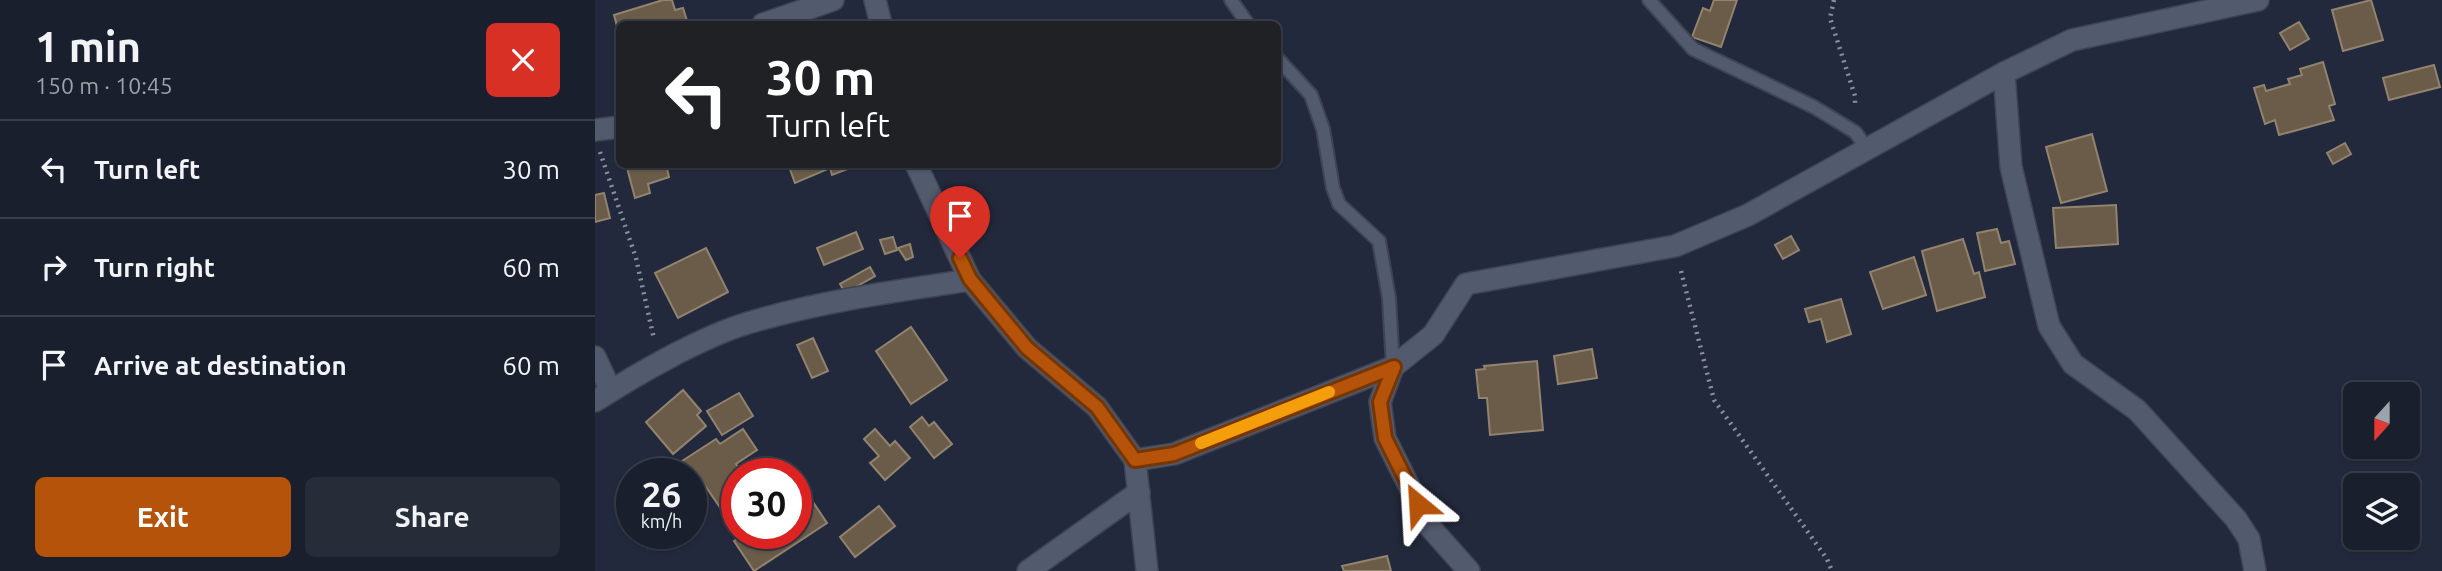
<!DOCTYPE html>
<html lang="en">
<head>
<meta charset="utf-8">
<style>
  :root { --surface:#1a1f2d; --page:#272c39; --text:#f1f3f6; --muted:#9fa2aa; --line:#383d49; --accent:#b45309 }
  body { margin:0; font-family:Ubuntu,sans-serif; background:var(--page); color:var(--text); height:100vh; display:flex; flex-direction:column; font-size:26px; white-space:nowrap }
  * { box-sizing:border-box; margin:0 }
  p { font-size:23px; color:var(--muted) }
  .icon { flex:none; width:38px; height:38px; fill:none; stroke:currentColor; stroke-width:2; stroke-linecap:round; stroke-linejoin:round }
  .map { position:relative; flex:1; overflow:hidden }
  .drawer { display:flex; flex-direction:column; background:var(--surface); width:595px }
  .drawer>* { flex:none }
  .banner { position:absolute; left:21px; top:21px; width:665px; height:147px; border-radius:10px; box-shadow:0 2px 5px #0004,0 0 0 2px var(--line); background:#202124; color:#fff; overflow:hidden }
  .needle { width:46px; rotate:201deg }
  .buttons { position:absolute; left:1748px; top:382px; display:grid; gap:14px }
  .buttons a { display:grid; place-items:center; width:77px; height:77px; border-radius:10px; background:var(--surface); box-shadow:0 2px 5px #0004,0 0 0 2px var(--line); font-size:35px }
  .speed { position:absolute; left:21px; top:458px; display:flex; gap:14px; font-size:35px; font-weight:700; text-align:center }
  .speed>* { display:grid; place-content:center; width:91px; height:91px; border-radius:50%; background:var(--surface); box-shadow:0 2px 5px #0004,0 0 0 2px var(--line); line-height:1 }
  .speed small { font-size:18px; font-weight:400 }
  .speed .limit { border:10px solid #d22; background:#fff; color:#111 }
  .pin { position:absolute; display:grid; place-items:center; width:60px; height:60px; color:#fff; margin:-72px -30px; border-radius:50% 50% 50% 0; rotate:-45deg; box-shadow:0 0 7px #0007 }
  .pin .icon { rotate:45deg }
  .me { position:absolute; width:77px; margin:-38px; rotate:333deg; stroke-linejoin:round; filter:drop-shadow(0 0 5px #0008) }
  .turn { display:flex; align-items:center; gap:24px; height:147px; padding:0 35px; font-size:32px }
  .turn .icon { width:91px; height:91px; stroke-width:2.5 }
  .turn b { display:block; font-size:49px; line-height:60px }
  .round { display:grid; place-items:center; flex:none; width:74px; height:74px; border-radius:10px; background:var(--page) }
  .overview { display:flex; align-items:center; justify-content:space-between; height:119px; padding:0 35px }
  h1 { font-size:42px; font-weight:700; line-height:52px }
  .action { display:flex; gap:14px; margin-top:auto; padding:14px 35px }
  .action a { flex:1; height:80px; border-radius:10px; background:var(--accent); color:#fff; font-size:28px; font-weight:700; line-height:80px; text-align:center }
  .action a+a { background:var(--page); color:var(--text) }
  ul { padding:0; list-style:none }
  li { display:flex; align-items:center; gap:21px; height:98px; padding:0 35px; border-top:2px solid var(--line) }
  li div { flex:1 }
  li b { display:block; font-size:26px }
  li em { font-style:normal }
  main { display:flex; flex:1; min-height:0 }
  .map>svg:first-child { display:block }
</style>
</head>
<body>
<main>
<section class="drawer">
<div class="overview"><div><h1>1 min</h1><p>150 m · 10:45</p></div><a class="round" style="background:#d93025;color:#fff"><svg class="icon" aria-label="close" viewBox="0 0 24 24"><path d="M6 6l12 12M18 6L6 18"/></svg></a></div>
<ul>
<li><svg class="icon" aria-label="left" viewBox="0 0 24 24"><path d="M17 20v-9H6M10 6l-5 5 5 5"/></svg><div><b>Turn left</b></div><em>30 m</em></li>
<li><svg class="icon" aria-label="right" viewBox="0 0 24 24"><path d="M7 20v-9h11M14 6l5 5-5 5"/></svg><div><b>Turn right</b></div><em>60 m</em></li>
<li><svg class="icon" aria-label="arrive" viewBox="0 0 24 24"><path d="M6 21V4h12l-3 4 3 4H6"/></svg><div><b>Arrive at destination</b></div><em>60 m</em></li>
</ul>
<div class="action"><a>Exit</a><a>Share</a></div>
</section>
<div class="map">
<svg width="1847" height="571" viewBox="0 0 1847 571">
  <rect width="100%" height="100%" fill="#23293c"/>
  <g fill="#6a5c48" stroke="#92836f" stroke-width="2">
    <polygon points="68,0 77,0 80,10 88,8 93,24 24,24 24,34 19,15"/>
    <polygon points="1119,0 1142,0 1126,47 1097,37 1108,8 1115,11"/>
    <polygon points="1776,0 1788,40 1748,51 1737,10"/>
    <polygon points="1704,22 1714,39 1695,50 1685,33"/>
    <polygon points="1728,62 1740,104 1734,106 1739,120 1684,135 1680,120 1670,124 1659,88 1669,85 1671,91 1695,84 1693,79 1707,75 1705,69"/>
    <polygon points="1839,65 1845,87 1794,100 1788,78"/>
    <polygon points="1497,134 1512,191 1466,203 1451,147"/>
    <polygon points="1750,143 1756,154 1738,164 1732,153"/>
    <polygon points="31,164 71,164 74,177 53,184 55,193 40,198"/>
    <polygon points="193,164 257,164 258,167 237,175 235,168 200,183"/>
    <polygon points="9,193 15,218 0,222 0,195"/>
    <polygon points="1521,205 1523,244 1461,248 1458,208"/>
    <polygon points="1402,229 1406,243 1414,241 1420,264 1390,271 1382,233"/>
    <polygon points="261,232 268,249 229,265 222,248"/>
    <polygon points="1196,236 1204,250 1188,259 1180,245"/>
    <polygon points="298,237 302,250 290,254 285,240"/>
    <polygon points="1368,239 1379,274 1384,272 1390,297 1342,311 1327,251"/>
    <polygon points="315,244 318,257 311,260 303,248"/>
    <polygon points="111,248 133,292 83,318 60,273"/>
    <polygon points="1319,257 1331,295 1288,309 1275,272"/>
    <polygon points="275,267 280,276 250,293 245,284"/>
    <polygon points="1246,299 1256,334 1232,342 1226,319 1214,322 1210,309"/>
    <polygon points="316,327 352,380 316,404 281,351"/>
    <polygon points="218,338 233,371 217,378 202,345"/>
    <polygon points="997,349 1002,378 963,384 959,356"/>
    <polygon points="942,361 948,430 895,435 892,398 884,398 881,370 890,369 889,366"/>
    <polygon points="88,390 106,411 102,415 111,426 78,454 51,422"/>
    <polygon points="144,393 158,416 127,435 112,411"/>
    <polygon points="327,417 334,426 339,422 357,444 339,458 315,427"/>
    <polygon points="148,429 162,450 141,464 147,473 139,479 142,484 142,532 102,474 96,477 96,474 88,474 81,465 121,439 125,444"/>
    <polygon points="280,429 295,446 300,441 315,458 290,480 275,463 284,456 269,439"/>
    <polygon points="212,493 232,523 159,571 139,541 145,537 143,534 201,534 201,501"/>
    <polygon points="284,506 300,526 260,557 245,537"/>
    <polygon points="45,534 68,534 70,538 53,548"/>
    <polygon points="792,556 796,571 749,571 747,566"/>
  </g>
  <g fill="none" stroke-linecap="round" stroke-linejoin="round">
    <defs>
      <g id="service">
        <polyline points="636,0 653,24"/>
        <polyline points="1054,0 1098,49 1219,107 1260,132 1273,149"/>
        <polyline points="682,58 716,95 728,129 738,188 744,204 784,241 794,298 798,367"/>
      </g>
      <g id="minor">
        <polyline points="280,0 286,24"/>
        <polyline points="168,24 238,0"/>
        <polyline points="1409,73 1416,167 1454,326 1478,364 1542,410 1641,519 1654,539 1660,571"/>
        <polyline points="0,130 24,127"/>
        <polyline points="321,164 375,280 432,348 502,407 540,460 552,571"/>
        <polyline points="0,357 16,391"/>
        <polyline points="798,367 785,402 790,438 834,526 874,571"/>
        <path d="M0,401c42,-27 106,-64 153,-78 73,-22 148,-32 222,-43"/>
        <polyline points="540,460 579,454 798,367 838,335 871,284 1080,246 1153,215 1409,73 1477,40 1663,0"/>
        <polyline points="433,571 544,492"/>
      </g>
    </defs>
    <use href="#service" stroke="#3e4452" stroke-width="16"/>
    <use href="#minor" stroke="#3e4452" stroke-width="24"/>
    <g stroke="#8a8f9e" stroke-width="4.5" stroke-dasharray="2 5" stroke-linecap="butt">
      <polyline points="1239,0 1235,18 1260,96 1260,107"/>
      <polyline points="5,152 41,258 59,339"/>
      <polyline points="1086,271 1119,400 1232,559 1237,571"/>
    </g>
    <use href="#service" stroke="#525a6e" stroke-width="12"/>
    <use href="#minor" stroke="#525a6e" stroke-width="21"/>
  </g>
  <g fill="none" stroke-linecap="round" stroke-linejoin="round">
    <defs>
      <polyline id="route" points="365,258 375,279 432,348 502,407 540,460 579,454 799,367 785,402 790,438 823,504"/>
    </defs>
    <use href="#route" stroke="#753606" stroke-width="18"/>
    <use href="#route" stroke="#b45309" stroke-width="12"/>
    <polyline stroke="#f59e0b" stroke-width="12" points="606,443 734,392"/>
  </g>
</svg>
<div class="buttons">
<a><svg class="needle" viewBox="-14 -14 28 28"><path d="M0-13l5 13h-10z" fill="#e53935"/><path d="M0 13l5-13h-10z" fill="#9fa2aa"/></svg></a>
<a><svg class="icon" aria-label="layers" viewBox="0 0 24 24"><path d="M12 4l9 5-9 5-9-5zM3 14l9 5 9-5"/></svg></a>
</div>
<div class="speed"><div>26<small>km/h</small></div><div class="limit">30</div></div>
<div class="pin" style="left:365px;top:258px;background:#d93025"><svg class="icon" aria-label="arrive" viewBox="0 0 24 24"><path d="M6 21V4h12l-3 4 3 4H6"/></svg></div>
<svg class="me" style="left:823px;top:504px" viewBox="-20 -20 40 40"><path d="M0-17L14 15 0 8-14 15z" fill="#b45309" stroke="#fff" stroke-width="4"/></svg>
<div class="banner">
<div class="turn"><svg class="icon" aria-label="left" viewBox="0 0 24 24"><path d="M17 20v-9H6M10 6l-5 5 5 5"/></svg><div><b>30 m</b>Turn left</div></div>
</div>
</div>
</main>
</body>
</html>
